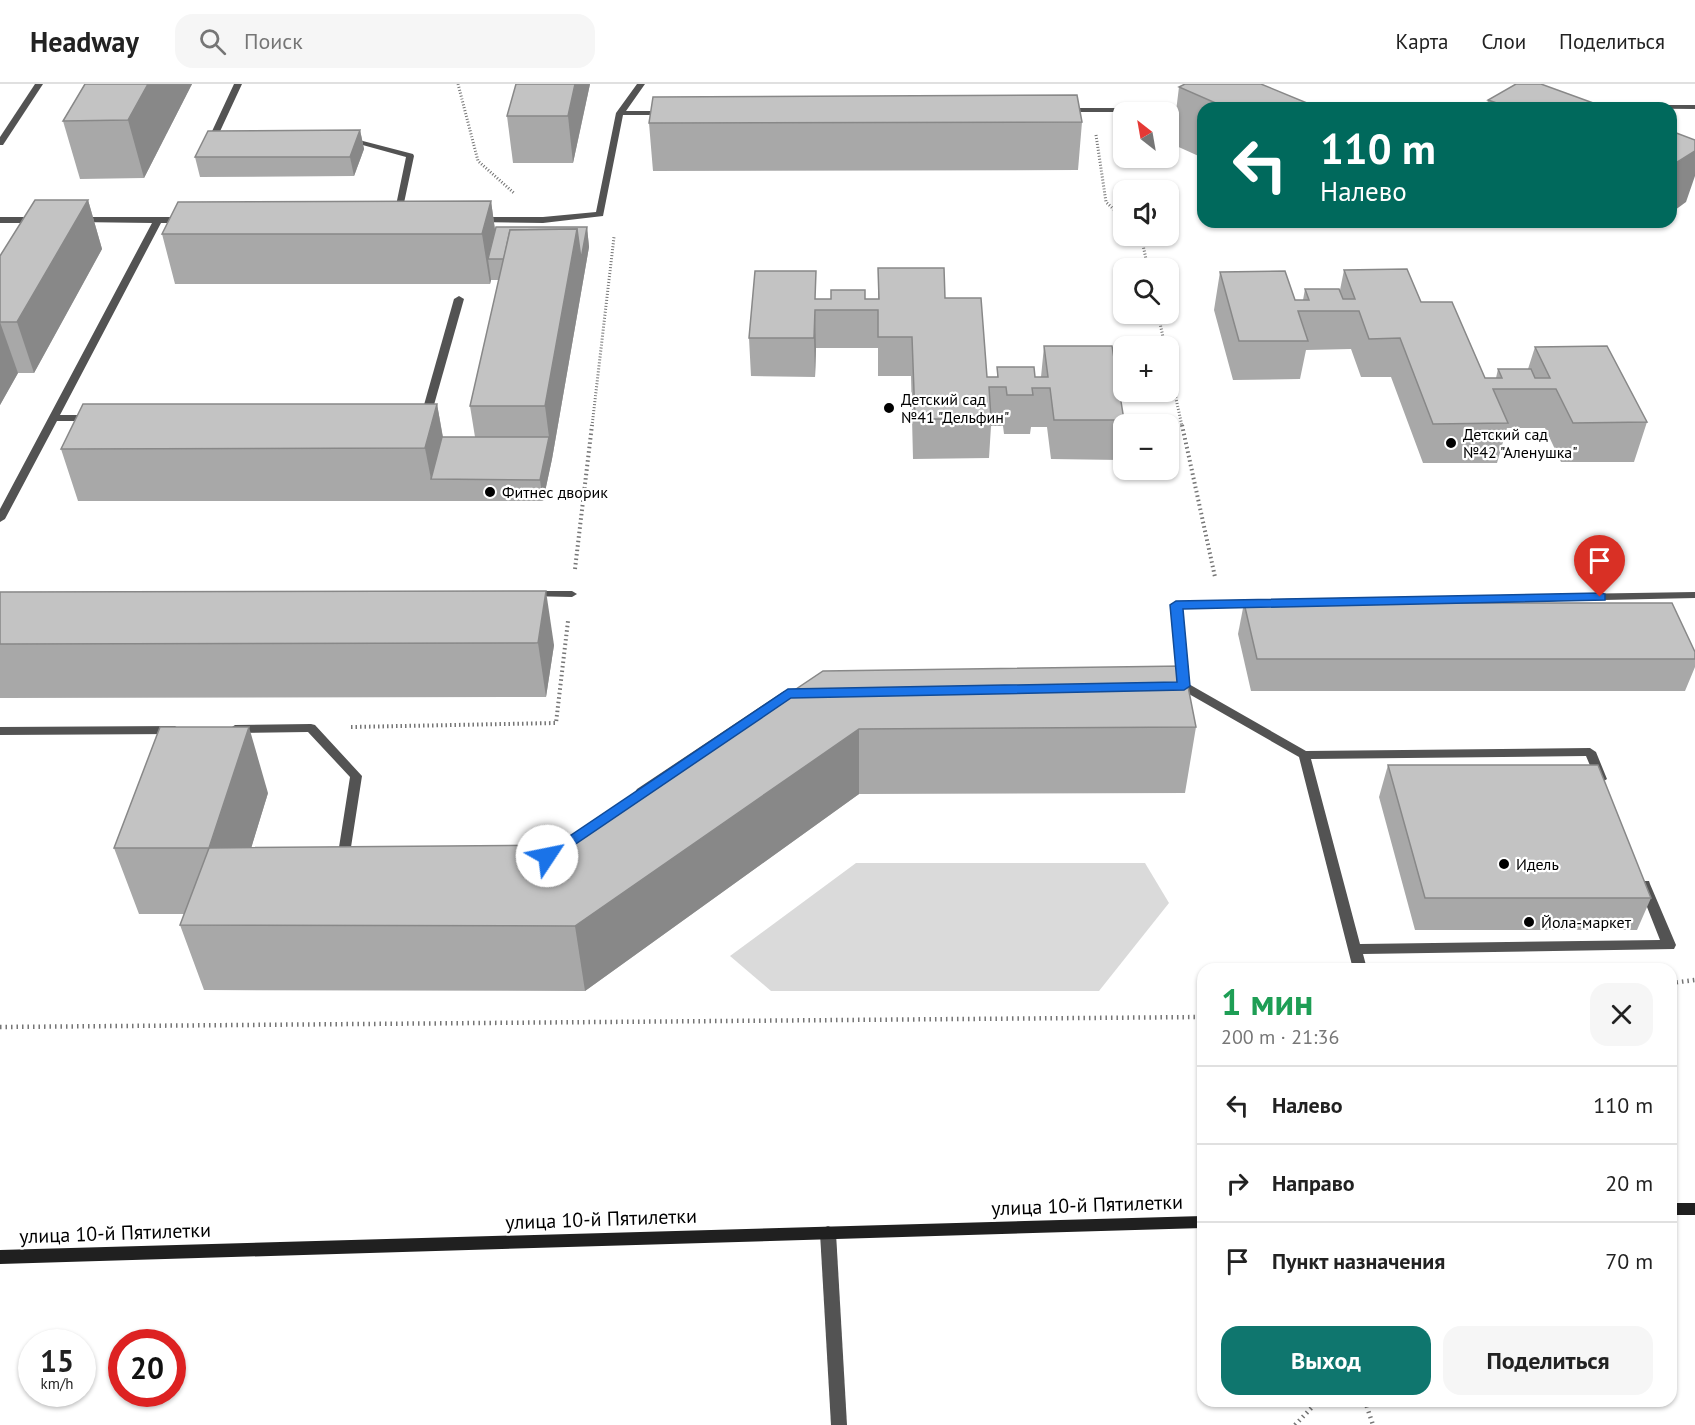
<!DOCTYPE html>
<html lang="ru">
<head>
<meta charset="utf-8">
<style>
  :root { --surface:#fff; --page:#f6f6f6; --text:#222; --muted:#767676; --line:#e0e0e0; --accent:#0f766e }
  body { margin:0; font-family:"PT Sans",sans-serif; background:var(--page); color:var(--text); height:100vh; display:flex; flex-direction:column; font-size:22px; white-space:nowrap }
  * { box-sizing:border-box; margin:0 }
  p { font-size:20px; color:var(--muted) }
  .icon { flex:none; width:33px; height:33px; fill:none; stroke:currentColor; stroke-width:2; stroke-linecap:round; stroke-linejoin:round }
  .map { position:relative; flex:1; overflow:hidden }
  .sheet { position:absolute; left:1197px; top:879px; width:480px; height:444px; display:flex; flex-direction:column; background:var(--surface); border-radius:18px; box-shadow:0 2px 4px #0004 }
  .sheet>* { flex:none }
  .guide { position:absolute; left:1197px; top:18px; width:480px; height:126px; border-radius:18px; box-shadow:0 2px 4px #0004; background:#00695c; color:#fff; overflow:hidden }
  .needle { width:39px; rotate:329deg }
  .fabs { position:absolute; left:1113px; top:18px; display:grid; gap:12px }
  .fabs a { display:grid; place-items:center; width:66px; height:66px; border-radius:12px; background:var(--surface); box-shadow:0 2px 4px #0004; font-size:30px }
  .speed { position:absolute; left:18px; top:1245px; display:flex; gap:12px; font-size:30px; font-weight:700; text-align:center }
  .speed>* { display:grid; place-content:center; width:78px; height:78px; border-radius:50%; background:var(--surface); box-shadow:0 2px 4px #0004; line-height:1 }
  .speed small { font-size:15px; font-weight:400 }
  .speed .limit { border:9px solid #d22; background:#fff; color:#111 }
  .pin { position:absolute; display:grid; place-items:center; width:51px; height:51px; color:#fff; margin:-62px -26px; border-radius:50% 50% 50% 0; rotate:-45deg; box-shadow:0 0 6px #0007 }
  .pin .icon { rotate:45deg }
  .me { position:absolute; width:66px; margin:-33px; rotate:56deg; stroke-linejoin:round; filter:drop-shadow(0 0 4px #0008) }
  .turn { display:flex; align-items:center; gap:21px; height:126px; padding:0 24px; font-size:27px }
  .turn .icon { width:78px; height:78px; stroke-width:2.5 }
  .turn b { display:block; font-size:42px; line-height:51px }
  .round { display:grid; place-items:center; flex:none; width:63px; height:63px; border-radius:18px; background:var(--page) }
  .headline { display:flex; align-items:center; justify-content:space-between; height:102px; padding:0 24px }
  h1 { font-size:36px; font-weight:700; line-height:45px; color:#1e9e55 }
  .primary-button { display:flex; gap:12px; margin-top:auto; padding:12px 24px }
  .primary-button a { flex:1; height:69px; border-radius:18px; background:var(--accent); color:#fff; font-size:24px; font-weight:700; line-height:69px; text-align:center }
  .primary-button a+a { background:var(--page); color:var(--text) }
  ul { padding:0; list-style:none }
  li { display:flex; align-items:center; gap:18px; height:78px; padding:0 24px; border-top:2px solid var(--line) }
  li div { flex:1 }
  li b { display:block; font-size:22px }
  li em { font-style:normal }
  header { display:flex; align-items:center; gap:36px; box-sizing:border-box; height:84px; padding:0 30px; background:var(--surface); border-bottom:2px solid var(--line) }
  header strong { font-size:28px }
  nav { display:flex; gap:33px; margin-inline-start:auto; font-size:21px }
  .search { width:420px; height:54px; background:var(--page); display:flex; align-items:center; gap:15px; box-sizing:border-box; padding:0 21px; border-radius:18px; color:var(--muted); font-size:22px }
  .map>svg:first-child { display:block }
</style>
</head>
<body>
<header>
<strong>Headway</strong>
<div class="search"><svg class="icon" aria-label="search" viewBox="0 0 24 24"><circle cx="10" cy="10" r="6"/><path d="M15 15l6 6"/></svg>Поиск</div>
<nav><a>Карта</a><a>Слои</a><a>Поделиться</a></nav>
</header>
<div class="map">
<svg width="1695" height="1341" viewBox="0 0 1695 1341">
  <rect width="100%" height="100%" fill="#fff"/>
  <polygon fill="#dadada" points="856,779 1145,779 1169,819 1099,907 771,907 730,872"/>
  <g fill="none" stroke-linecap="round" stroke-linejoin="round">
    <g stroke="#757575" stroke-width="3" stroke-dasharray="1 2" stroke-linecap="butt">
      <polyline points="458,0 478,77 514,109"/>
      <polyline points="1096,51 1106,118 1124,135"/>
      <polyline points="1141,152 1148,184"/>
      <polyline points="1158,230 1165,262"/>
      <polyline points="1168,278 1182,342"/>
      <polyline points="592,342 614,153"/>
    </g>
    <g stroke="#757575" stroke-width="4" stroke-dasharray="1.5 3" stroke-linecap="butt">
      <polyline points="1182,341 1215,493"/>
      <polyline points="575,485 592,341"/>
      <polyline points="351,643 556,639 568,537"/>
    </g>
    <g stroke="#757575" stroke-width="4.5" stroke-dasharray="1.5 4" stroke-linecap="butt">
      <polyline points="1671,899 1695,896"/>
      <polyline points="0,943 1203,933"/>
      <polyline points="1365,1317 1373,1341"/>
      <polyline points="1295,1341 1318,1317"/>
    </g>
    <g fill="#535353" fill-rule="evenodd">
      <polygon points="234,0 242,0 216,56 219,58 215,60 208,60 207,58"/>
      <polygon points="637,0 645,0 626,27 666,27 670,29 666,31 623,31 603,132 543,139 475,138 474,136 478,133 543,133 596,128 616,29"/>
      <polygon points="1588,21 1695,21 1695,25 1588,24"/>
      <polygon points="1062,24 1204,24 1203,28 1065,28 1061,26"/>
      <polygon points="343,56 359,56 413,70 414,72 401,133 394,131 406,73 359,60 343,60"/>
      <polygon points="0,133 38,133 42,136 38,139 0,139"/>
      <polygon points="79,133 185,133 189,136 185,139 161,139 60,331 90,331 95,334 90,337 57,337 5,435 0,438 0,425 152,139 76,138 75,136"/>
      <polygon points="459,212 464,215 430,335 428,337 422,337 420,335 454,215"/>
      <polygon points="531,507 572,507 577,510 572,513 527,512 526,510 527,508"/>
      <polygon points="1695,508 1695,514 1276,523 1270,519 1276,515"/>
      <polygon points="1259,515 1265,519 1263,521 1182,524 1187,599 1306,667 1590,664 1596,668 1607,695 1601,699 1597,698 1586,672 1311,675 1360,860 1660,856 1638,800 1639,797 1649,797 1650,800 1676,861 1674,865 1363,870 1367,885 1353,885 1299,673 1182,606 1171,605 1169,602 1171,599 1178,598 1170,521 1172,519"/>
      <polygon points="804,605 810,609 808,612 791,614 645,711 637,711 635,708 637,705 784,607"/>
      <polygon points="311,640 315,641 362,692 349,776 347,779 339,779 337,776 350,693 308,648 235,649 229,645 235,641"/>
      <polygon points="175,642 181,646 175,650 0,651 0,643"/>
      <polygon points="828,1142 833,1144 836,1149 847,1341 831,1341 820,1149 823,1144"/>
    </g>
    <polygon fill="#535353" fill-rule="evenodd" points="35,0 43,0 3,61 0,61 0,53"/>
    <g fill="#202020" fill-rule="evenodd">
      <rect x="1671" y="1119" width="24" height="12"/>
      <polygon points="1203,1132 1203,1144 0,1180 0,1166"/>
    </g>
  </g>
  <g fill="#a8a8a8">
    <polygon points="85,0 192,0 144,94 80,95 63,37"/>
    <polygon points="590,0 573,79 513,79 507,32"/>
    <polygon points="1179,3 1319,24 1203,24 1203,74 1172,60"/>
    <polygon points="1488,16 1607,24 1486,24"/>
    <polygon points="1082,38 1078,86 653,87 649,39"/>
    <polygon points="360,46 364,65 354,92 200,93 195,73"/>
    <polygon points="88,116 102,165 34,289 18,289 0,321 0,172"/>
    <polygon points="491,117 495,147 587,143 589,163 552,375 543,417 78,417 61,365 437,320 443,353 475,353 470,322 499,196 491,196 490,200 175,200 162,150"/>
    <polygon points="1640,138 1657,138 1651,142"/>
    <polygon points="878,184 945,214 987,293 997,293 997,283 1035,293 1041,293 1044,262 1124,336 1120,376 1051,375 1047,343 1031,343 1030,350 1004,350 1003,342 991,342 989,374 913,375 911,292 878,292 878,264 816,264 815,293 751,292 749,254 817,215 878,215"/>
    <polygon points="1344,186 1421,218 1485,294 1496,294 1498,285 1528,285 1535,263 1647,338 1634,378 1561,378 1545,344 1507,344 1497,379 1423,379 1391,293 1361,293 1351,265 1306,266 1300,295 1233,296 1214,226 1220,188 1295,216 1303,216 1305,205 1340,206"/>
    <polygon points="0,508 554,561 546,613 0,614"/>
    <polygon points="1244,519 1695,568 1695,583 1685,607 1251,607 1238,550"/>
    <polygon points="823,587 1196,643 1185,709 859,710 585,907 204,906 180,841 185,830 139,830 114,764 268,709 251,764 563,761"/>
    <polygon points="1388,681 1651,814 1637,846 1415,846 1379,713"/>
  </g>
  <g fill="#888">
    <polygon points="148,0 192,0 144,94 128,36"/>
    <polygon points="575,0 590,0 573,79 568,32"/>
    <polygon points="360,46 364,65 354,92 350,73"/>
    <polygon points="1695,67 1695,92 1686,118 1671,129 1671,82"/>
    <polygon points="88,116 102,165 34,289 17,238"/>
    <polygon points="491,117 498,167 488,175 491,196 490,200 482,150"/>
    <polygon points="587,143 589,163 552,375 543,417 540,396 549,353 545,322 577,145"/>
    <polygon points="815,226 816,264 815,293 814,254"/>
    <polygon points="0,238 18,289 0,321"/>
    <polygon points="437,320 446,372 431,395 425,364"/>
    <polygon points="546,507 554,561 546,613 538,559"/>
    <polygon points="249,643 268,709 231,830 209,764"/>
    <polygon points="859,645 859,710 585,907 575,842"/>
  </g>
  <g fill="#c3c3c3" stroke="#888" stroke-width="1.5">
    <polygon points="85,0 148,0 128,36 63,37"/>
    <polygon points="516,0 575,0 568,32 507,32"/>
    <polygon points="1185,0 1261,0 1319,24 1227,24 1179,3"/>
    <polygon points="1516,0 1541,0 1607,24 1511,24 1488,16"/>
    <polygon points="1077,11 1082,38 649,39 653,13"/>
    <polygon points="360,46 350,73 195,73 208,47"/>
    <polygon points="1671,47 1695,56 1695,67 1671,82"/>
    <polygon points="35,116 88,116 17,238 0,238 0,172"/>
    <polygon points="491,117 482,150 162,150 178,118"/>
    <polygon points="496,143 587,143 581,175 577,145 510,146 504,175 488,175"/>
    <polygon points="577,145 545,322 470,322 510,146"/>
    <polygon points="878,184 944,184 945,214 981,214 987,293 998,293 997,283 1034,283 1035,293 1048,293 1044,262 1112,262 1124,336 1054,336 1050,304 1032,304 1033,311 1007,311 1006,303 989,303 991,335 915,335 912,253 878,253 878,226 815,226 814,254 749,254 755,187 816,187 815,215 831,215 831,206 865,206 865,215 879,215"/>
    <polygon points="1407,185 1421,218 1452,218 1485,294 1502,294 1498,285 1531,285 1535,294 1550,294 1535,263 1607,262 1647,338 1573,339 1556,305 1493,305 1508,339 1433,340 1400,254 1369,255 1359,227 1298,227 1308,257 1239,257 1220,188 1285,187 1295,216 1309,216 1305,205 1339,205 1343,215 1355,215 1344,186"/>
    <polygon points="83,320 437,320 425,364 61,365"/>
    <polygon points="442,353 549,353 540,396 431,395"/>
    <polygon points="546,507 538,559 0,560 0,508"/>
    <polygon points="1244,519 1672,519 1695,568 1695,575 1257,575"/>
    <polygon points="1184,582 1196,643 859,645 575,842 180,841 209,764 563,761 823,587"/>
    <polygon points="160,643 249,643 209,764 114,764"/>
    <polygon points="1388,681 1598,681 1651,814 1425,814"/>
  </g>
  <polygon fill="#1a73e8" stroke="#114b97" stroke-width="1.5" points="1600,509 1605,510 1605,516 1183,525 1190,602 1184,606 791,614 552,776 547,777 540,772 788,605 1177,598 1170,521 1176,517"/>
  <g fill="#000" stroke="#fff" stroke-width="2">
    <circle cx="889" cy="324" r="6"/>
    <circle cx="1451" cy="359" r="6"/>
    <circle cx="490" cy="408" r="6"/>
    <circle cx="1504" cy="780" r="6"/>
    <circle cx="1529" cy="838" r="6"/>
  </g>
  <g text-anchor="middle" stroke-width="4.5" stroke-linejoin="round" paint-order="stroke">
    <g font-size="16" fill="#000" stroke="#fff" text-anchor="start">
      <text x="901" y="321">Детский сад<tspan x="901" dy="18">№41 "Дельфин"</tspan></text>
      <text x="1463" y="356">Детский сад<tspan x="1463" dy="18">№42 "Аленушка"</tspan></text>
      <text x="502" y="414">Фитнес дворик</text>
      <text x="1516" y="786">Идель</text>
      <text x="1541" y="844">Йола-маркет</text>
    </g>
    <g font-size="20" fill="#000" stroke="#fff">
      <text transform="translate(1087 1121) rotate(-2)" y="7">улица 10-й Пятилетки</text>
      <text transform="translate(601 1135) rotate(-2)" y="7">улица 10-й Пятилетки</text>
      <text transform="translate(115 1149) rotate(-2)" y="7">улица 10-й Пятилетки</text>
    </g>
  </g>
</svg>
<div class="fabs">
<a><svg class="needle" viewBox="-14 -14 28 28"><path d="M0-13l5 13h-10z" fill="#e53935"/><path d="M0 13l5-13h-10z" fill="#767676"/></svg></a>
<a><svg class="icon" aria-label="sound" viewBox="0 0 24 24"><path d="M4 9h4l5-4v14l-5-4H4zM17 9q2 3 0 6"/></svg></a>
<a><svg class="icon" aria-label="search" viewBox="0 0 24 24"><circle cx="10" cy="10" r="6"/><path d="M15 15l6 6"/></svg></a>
<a>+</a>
<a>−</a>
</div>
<div class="speed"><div>15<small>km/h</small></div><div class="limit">20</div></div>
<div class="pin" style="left:1600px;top:513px;background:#d93025"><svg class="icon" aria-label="arrive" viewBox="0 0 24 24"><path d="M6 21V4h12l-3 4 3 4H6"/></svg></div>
<svg class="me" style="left:547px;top:772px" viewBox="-20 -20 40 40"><circle r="19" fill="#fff"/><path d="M0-13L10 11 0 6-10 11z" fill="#1a73e8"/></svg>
<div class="guide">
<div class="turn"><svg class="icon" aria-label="left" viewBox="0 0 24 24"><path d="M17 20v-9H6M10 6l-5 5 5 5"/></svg><div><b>110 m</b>Налево</div></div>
</div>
<section class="sheet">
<div class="headline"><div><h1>1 мин</h1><p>200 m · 21:36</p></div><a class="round"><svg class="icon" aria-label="close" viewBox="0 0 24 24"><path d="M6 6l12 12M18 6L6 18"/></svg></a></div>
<ul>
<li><svg class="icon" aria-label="left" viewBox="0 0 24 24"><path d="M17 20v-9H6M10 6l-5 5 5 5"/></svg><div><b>Налево</b></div><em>110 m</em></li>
<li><svg class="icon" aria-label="right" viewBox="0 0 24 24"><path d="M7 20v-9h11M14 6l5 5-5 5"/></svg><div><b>Направо</b></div><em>20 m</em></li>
<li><svg class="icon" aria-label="arrive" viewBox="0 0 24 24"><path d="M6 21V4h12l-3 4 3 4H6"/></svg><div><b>Пункт назначения</b></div><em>70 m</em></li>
</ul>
<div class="primary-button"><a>Выход</a><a>Поделиться</a></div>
</section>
</div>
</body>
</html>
